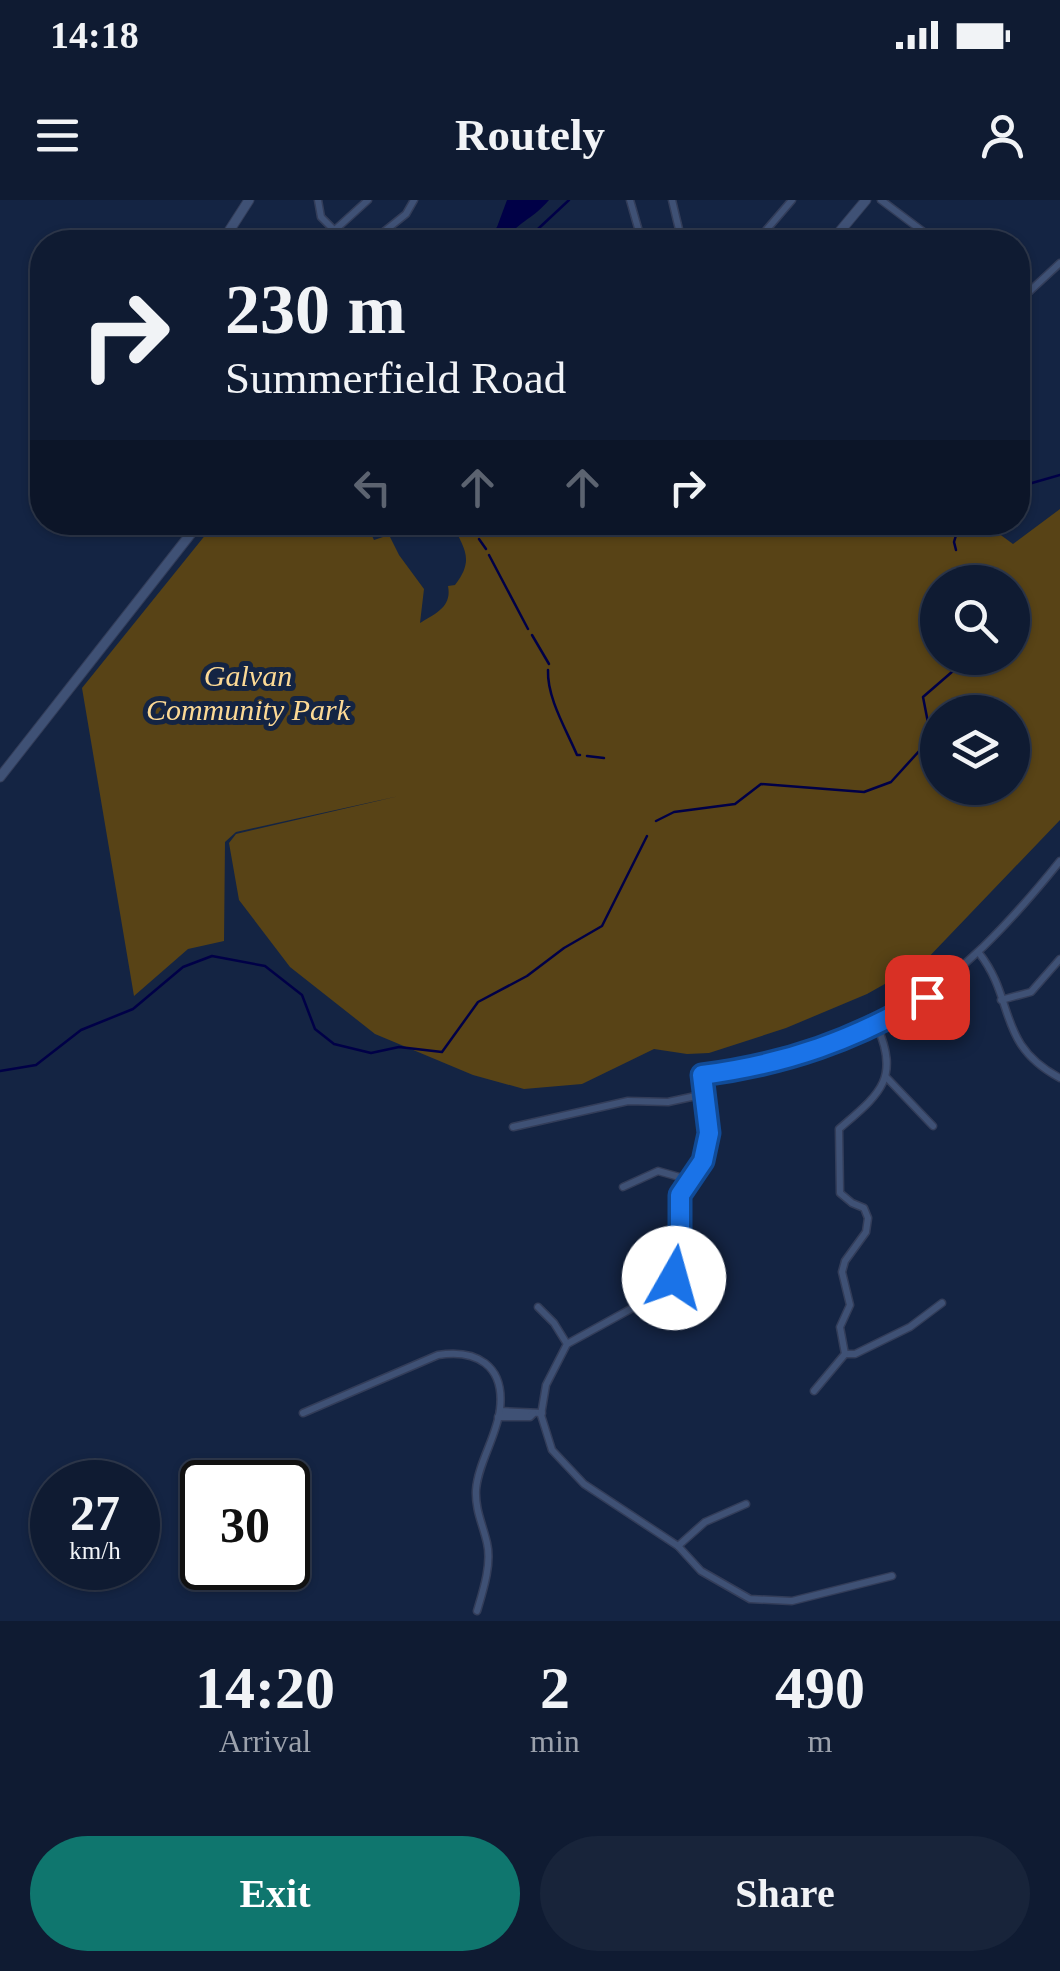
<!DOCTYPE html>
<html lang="en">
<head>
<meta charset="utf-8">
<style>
  :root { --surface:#0f1b32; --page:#18243a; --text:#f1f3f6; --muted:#9ba1ac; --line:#2f394d; --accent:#0f766e }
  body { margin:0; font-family:Georgia,serif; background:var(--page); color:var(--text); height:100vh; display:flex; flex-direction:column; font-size:38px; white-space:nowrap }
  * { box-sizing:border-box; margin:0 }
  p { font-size:32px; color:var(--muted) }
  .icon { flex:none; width:55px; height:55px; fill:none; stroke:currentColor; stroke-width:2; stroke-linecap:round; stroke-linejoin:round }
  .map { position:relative; height:1421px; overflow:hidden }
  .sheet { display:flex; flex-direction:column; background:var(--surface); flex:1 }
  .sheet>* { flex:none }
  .top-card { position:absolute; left:30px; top:30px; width:1000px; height:305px; border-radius:40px; box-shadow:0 2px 8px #0004,0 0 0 2px var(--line); background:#0f1b32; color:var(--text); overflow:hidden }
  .buttons { position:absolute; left:920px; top:365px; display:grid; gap:20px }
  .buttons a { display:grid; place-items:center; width:110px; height:110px; border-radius:50%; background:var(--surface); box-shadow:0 2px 8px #0004,0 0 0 2px var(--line); font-size:50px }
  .speed { position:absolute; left:30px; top:1260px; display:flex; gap:20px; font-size:50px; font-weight:700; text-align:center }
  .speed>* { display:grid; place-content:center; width:130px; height:130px; border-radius:50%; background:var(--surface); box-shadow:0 2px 8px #0004,0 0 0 2px var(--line); line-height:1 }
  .speed small { font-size:25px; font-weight:400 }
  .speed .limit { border:5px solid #111; border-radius:15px; background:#fff; color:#111 }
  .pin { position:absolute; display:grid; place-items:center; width:85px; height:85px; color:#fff; margin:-42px; border-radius:20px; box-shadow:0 5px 15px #0006 }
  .me { position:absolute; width:110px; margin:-55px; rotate:7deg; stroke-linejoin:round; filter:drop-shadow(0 0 8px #0008) }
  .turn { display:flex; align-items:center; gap:35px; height:210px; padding:0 30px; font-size:45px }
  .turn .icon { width:130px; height:130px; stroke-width:2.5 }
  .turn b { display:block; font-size:70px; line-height:85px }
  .lanes { display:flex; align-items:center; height:95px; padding:0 30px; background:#0003; justify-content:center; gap:50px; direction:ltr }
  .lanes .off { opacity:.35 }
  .eta { display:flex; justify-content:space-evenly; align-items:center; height:170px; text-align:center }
  .eta b { font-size:60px; font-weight:700; line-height:70px }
  .action { display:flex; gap:20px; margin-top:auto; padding:20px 30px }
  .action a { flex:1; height:115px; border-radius:60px; background:var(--accent); color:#fff; font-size:40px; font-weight:700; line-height:115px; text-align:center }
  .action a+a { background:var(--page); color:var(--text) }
  .status { display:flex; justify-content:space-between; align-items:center; height:70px; padding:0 50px; background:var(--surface); direction:ltr }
  .status svg { height:28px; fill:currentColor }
  header { display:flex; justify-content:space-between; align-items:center; height:130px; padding:0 30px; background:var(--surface); font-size:45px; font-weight:700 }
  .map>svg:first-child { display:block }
</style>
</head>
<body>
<div class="status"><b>14:18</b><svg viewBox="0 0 49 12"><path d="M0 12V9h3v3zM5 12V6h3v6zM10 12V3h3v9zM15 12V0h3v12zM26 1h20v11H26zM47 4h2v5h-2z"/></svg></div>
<header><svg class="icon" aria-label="menu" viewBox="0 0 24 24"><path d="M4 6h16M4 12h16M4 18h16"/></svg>Routely<svg class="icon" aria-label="person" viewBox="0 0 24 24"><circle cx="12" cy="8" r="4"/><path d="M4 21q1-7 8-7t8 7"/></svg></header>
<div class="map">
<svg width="1060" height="1421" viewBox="0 0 1060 1421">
  <rect width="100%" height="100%" fill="#142443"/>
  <path fill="#584316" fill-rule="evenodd" d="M1060,309v311l-136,142 -57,32 -81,34 -77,25 -22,1 -33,-5 -72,35 -58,5 -51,-14 -98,-41 -85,-67 -51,-67 -10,-57 7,-9 163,-38 -163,36 -11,10 -1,99 -36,8 -54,47 -52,-308 133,-165h151l8,17 15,-5 10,20 25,34 -4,34c16,-10 32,-16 28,-37l7,-1c20,-26 9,-36 -3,-62l531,-1 30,22zM938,382h74v76h-74zM938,512h74v76h-74z"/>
  <path fill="#000047" d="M507,0h42c-17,20 -32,22 -45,42h-21l14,-15z"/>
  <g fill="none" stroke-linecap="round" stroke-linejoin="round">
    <g stroke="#000047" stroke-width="2.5">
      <polyline points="524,42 569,0"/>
      <polyline points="1018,287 1060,275"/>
      <polyline points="469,322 475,333"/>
      <polyline points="479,339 486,349"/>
      <polyline points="956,350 954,342 960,322"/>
      <polyline points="489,355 528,429"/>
      <polyline points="979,376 996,382"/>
      <polyline points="532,435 549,464"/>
      <path d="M548,470c-1,28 18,59 29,85h3"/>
      <polyline points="587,556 604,558"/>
      <polyline points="656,621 674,612 735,604 761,584 864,592 891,582 931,538 923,497 968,458"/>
      <polyline points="0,871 36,865 81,830 133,809 183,767 212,756 265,766 302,795 315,829 334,844 371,853 399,847 442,852 478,802 527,776 564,748 602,726 647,636"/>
    </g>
    <defs>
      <g id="street">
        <polyline points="318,0 321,17 346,42"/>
        <polyline points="630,0 642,42"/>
        <polyline points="672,0 682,42"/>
        <polyline points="881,0 937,42"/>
        <polyline points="336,29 368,0"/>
        <polyline points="371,42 406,14 414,0"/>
        <polyline points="659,42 680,36"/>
        <polyline points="756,42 792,0"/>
        <polyline points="1018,102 1060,63"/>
        <path d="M979,753c37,47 17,91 81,125"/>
        <polyline points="1001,800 1031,792 1060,759"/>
        <polyline points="887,878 933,926"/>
        <polyline points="513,927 628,901 668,902 705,894"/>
        <polyline points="623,987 658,971 690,980"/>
        <polyline points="674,1078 691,1088"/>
        <polyline points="538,1107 554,1123 567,1144"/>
        <polyline points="845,1154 855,1154 910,1127 942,1103"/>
        <path d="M814,1191l31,-37 -5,-27 10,-22 -8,-33 3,-11 21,-29 2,-14 -4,-10 -12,-5 -12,-10 -1,-64c39,-34 62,-49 38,-103"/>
        <polyline points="500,1211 542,1213"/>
        <path d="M303,1213l135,-58c38,-6 67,10 62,54 -3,27 -22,54 -24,81 -1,20 7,35 11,53 5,21 -4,48 -10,68"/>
        <polyline points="498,1217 530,1217 533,1214"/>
        <polyline points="678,1346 705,1322 746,1304"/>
        <path d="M892,1376l-100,25 -42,-2 -49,-28 -23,-25 -94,-62 -32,-34 -11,-35 5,-30 21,-41 91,-50 16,-16 6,-45 1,-38 22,-34 6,-28 -6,-58c169,-24 251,-82 357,-214"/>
      </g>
      <g id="secondary">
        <polyline points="222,42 249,0"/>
        <polyline points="831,42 866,0"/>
        <polyline points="0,577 200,322"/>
      </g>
    </defs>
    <use href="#street" stroke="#333d59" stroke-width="9"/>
    <use href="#secondary" stroke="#333d59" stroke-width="11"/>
    <use href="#street" stroke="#3f5175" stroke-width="6"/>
    <use href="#secondary" stroke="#3f5175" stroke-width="9"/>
  </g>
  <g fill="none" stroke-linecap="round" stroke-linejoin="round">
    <defs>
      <path id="route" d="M674,1078l6,-45v-38l23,-34 6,-28 -7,-58c85,-11 152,-35 225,-78"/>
    </defs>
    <use href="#route" stroke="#114b97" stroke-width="25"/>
    <use href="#route" stroke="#1a73e8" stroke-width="18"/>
  </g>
  <g text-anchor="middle" stroke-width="10" stroke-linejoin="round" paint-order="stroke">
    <g font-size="30" font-style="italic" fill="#fcd995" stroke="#142443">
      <text x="248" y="486">Galvan<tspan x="248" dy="34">Community Park</tspan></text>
    </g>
  </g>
</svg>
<div class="buttons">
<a><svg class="icon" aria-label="search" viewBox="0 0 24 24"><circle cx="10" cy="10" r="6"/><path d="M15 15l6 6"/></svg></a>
<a><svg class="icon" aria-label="layers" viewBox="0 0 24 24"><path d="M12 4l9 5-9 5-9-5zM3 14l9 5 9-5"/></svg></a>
</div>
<div class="speed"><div>27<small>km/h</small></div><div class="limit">30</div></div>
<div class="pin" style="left:927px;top:797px;background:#d93025"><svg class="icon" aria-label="arrive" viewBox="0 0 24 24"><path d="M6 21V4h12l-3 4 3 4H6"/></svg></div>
<svg class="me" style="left:674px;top:1078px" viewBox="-20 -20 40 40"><circle r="19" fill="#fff"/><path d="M0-13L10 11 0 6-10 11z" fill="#1a73e8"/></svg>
<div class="top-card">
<div class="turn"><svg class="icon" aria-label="right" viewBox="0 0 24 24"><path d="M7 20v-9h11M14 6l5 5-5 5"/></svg><div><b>230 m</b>Summerfield Road</div></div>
<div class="lanes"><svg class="icon off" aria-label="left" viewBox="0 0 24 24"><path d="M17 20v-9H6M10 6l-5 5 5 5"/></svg><svg class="icon off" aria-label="ahead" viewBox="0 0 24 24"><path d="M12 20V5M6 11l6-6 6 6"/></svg><svg class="icon off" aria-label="ahead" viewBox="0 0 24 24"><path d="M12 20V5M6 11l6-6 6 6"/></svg><svg class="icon" aria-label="right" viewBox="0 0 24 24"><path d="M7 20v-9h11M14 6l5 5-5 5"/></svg></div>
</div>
</div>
<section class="sheet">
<div class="eta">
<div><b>14:20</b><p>Arrival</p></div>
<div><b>2</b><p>min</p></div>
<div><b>490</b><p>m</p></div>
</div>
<div class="action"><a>Exit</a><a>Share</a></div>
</section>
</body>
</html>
